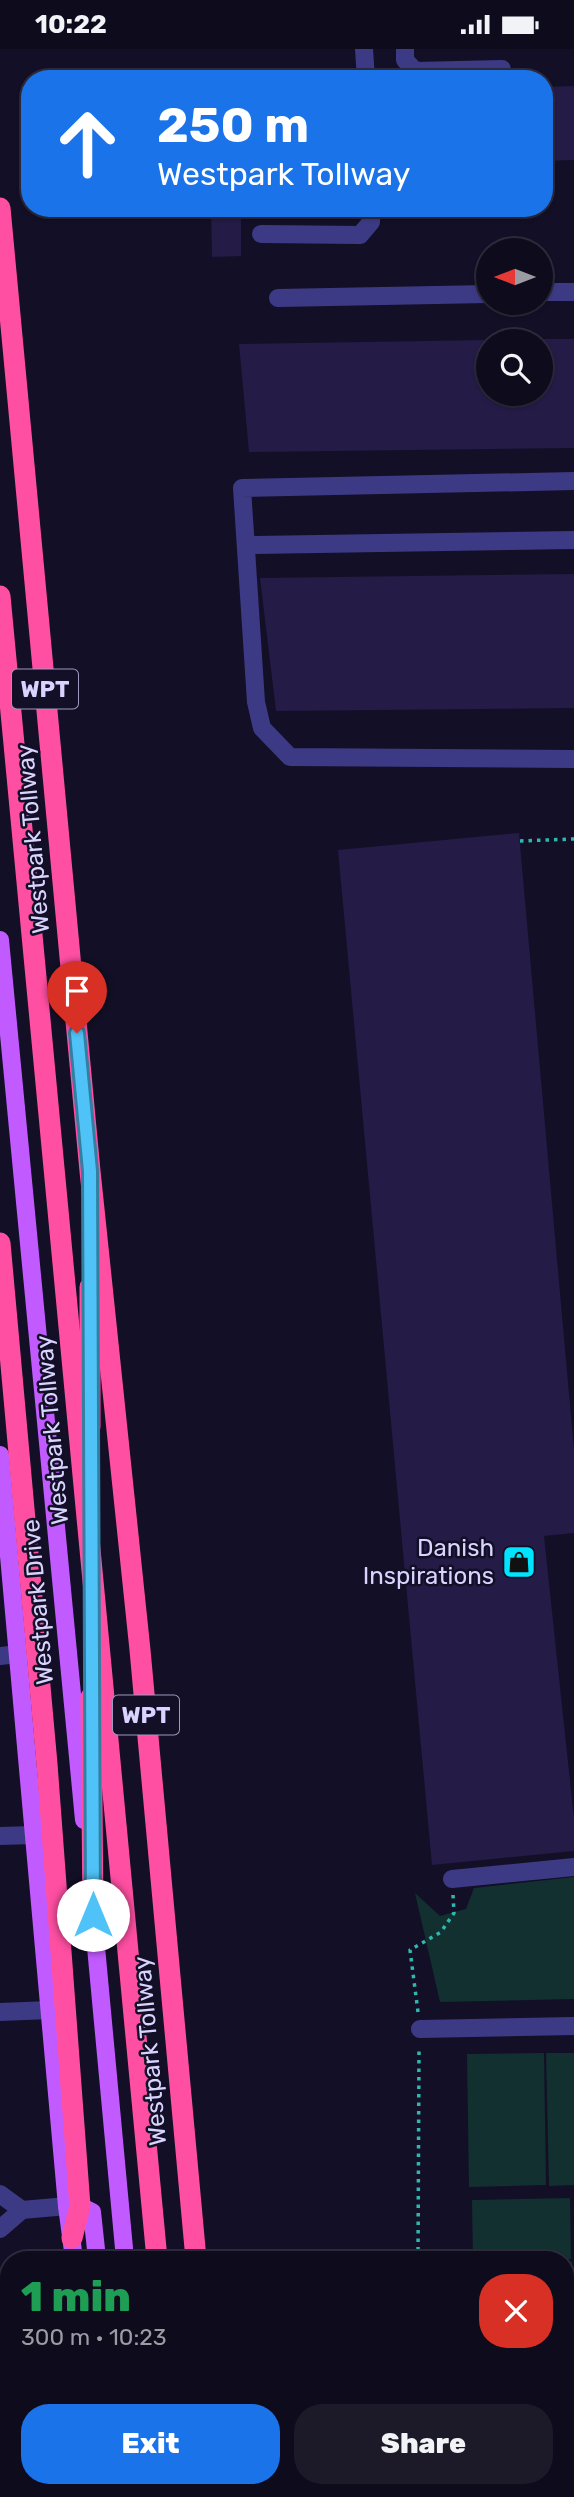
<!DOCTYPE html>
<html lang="en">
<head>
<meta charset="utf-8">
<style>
  :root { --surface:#0e0b1c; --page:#1c1929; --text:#f1f3f6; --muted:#9b9ba3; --line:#2e2b3b; --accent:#1a73e8 }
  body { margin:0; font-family:Rubik,sans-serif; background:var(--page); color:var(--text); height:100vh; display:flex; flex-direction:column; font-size:26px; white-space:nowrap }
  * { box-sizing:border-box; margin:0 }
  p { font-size:23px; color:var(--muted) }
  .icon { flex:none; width:38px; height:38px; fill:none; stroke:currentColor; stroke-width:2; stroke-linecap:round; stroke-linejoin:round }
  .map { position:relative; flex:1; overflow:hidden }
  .panel { position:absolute; left:0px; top:2202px; width:574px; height:247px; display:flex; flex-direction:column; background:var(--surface); border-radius:28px 28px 0 0; box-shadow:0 2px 5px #0004,0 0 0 2px var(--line) }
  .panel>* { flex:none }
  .banner { position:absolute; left:21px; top:21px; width:532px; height:147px; border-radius:28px; box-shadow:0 2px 5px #0004,0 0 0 2px var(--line); background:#1a73e8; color:#fff; overflow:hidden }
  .needle { width:46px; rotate:270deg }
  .tools { position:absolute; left:476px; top:189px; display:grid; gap:14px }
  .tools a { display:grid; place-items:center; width:77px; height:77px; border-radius:50%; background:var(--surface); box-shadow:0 2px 5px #0004,0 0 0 2px var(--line); font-size:35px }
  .pin { position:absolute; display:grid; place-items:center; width:60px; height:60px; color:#fff; margin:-72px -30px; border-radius:50% 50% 50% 0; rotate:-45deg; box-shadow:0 0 7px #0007 }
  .pin .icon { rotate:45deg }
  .me { position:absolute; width:77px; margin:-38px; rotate:0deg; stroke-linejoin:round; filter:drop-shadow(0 0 5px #0008) }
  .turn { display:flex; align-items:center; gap:24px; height:147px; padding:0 21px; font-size:32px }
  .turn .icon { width:91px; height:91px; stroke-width:2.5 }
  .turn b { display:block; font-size:49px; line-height:60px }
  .round { display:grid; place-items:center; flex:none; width:74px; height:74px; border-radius:28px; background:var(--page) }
  .overview { display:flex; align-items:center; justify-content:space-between; height:119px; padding:0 21px }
  h1 { font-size:42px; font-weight:800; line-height:52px; color:#1e9e55 }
  .action { display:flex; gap:14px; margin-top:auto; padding:14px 21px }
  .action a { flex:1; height:80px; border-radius:28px; background:var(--accent); color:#fff; font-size:28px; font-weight:800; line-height:80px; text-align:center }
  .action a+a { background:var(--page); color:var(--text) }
  .status { display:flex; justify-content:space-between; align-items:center; height:49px; padding:0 35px; background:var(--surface); direction:ltr }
  .status svg { height:19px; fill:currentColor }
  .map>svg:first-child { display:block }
</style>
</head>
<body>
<div class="status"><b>10:22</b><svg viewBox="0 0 49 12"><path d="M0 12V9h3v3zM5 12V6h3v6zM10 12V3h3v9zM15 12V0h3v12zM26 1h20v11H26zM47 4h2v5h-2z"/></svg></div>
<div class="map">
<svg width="574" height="2448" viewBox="0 0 574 2448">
  <rect width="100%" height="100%" fill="#130f26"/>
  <g fill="#12302f">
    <polygon points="574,1828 574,1950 440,1953 415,1844 440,1867 466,1860 474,1839"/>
    <polygon points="544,2004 546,2136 469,2138 467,2005"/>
    <polygon points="546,2004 574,2004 574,2136 549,2137"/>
    <polygon points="570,2149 571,2210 473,2210 472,2151"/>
    <polygon points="565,2213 572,2213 573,2274 565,2274"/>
    <polygon points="565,2412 566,2448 473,2448 472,2440 565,2440"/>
  </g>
  <g fill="#241b47">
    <polygon points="574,37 574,111 544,112 544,38"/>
    <polygon points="211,159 241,159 241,207 212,208"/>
    <polygon points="541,290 574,290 574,399 249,403 239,295 488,291 488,345 541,345"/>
    <polygon points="574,525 574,659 276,662 260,529"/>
    <polygon points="519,784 574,1401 574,1484 544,1487 574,1770 574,1802 432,1816 338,801"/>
  </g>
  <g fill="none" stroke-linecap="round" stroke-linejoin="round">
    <g stroke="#2fb8b0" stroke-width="3.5" stroke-dasharray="3.5 5" stroke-linecap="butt">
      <polyline points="520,792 574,790"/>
      <polyline points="418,1963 410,1901 441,1883 454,1864 453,1846"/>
      <polyline points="418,2210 419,1999"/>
      <polyline points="408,2448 409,2440"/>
    </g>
    <g stroke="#3d3a85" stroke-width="18">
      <polyline points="364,0 366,30"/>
      <polyline points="405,0 405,11 415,22 502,20"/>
      <polyline points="261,185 360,186 371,173 371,159"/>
      <polyline points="541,243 574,243"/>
      <polyline points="278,249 488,245"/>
      <polyline points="574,432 242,439 256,653 262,679 290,708 574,710"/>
      <polyline points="247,496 574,491"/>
      <polyline points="0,1607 18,1605"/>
      <polyline points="0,1787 34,1786"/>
      <polyline points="452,1830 574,1818"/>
      <polyline points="0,1963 50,1961"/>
      <polyline points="420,1980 574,1977"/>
      <polyline points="0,2145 22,2161 0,2180"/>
      <polyline points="22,2161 67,2157"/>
      <polyline points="565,2306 574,2318 574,2324"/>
      <polyline points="0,2421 9,2421"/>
      <polyline points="19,2440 20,2448"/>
    </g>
    <g stroke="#c25bff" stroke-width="18">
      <polyline points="0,891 84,1771"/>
      <polyline points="0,1406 67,2157 74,2210"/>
      <polyline points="92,1855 125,2210"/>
      <polyline points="67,2157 80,2157 92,2163 97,2210"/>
      <polyline points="99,2440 100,2448"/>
      <polyline points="147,2440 148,2448"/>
    </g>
    <g stroke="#ff4fa3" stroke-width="21">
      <polyline points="0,159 90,1122 140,1601 196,2210"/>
      <polyline points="0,547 157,2210"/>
      <polyline points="0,1194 47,1715 80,2157 72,2189"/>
      <polyline points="90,1238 90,1378"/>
      <polyline points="91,1648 93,1866"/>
      <polyline points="178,2440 179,2448"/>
      <polyline points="217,2440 218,2448"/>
    </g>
  </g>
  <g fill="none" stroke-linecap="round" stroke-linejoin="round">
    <defs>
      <polyline id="route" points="77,984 90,1122 93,1866"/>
    </defs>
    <use href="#route" stroke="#337fa1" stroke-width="18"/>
    <use href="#route" stroke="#4fc3f7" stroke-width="12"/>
  </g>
  <defs>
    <symbol id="shop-square" viewBox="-11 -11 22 22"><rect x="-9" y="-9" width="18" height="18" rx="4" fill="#00e5ff" stroke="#130f26"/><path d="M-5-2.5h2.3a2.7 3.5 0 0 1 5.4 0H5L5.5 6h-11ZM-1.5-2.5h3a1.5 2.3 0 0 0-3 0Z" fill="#111"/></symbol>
  </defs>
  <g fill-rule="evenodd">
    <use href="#shop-square" x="500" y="1494" width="38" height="38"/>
  </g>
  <g text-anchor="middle" stroke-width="5" stroke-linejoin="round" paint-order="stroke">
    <g fill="#130f26" stroke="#9e99be" stroke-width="2">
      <rect x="12" y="620.5" width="66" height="39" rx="5"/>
      <rect x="113" y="1646.5" width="66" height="39" rx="5"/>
    </g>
    <g font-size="23" font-weight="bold" fill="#d9d4ff">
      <text x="45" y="648">WPT</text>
      <text x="146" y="1674">WPT</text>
    </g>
    <g font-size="24" fill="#d9d4ff" stroke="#130f26">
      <text transform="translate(33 790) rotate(-95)" y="8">Westpark Tollway</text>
      <text transform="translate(52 1381) rotate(-95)" y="8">Westpark Tollway</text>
      <text transform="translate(38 1553) rotate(-95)" y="8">Westpark Drive</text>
      <text transform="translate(150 2002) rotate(-95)" y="8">Westpark Tollway</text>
    </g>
    <g font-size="24" fill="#d9d4ff" stroke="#130f26" text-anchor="end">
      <text x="494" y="1507">Danish<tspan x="494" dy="28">Inspirations</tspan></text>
    </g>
  </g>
</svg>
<div class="tools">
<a><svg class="needle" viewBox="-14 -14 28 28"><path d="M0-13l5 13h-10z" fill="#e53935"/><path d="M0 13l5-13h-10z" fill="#9b9ba3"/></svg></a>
<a><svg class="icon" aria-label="search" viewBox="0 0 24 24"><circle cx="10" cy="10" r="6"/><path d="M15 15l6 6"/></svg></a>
</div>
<div class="pin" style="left:77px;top:984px;background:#d93025"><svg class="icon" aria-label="arrive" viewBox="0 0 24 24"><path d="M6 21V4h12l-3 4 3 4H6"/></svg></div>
<svg class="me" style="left:93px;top:1866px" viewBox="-20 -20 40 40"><circle r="19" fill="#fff"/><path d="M0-13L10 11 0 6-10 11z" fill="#4fc3f7"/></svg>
<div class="banner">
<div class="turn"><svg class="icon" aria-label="ahead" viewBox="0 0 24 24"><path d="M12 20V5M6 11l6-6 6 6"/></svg><div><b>250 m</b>Westpark Tollway</div></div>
</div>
<section class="panel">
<div class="overview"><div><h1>1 min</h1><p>300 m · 10:23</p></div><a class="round" style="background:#d93025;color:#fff"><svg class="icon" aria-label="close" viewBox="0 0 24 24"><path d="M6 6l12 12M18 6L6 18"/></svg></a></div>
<div class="action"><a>Exit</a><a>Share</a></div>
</section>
</div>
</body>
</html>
